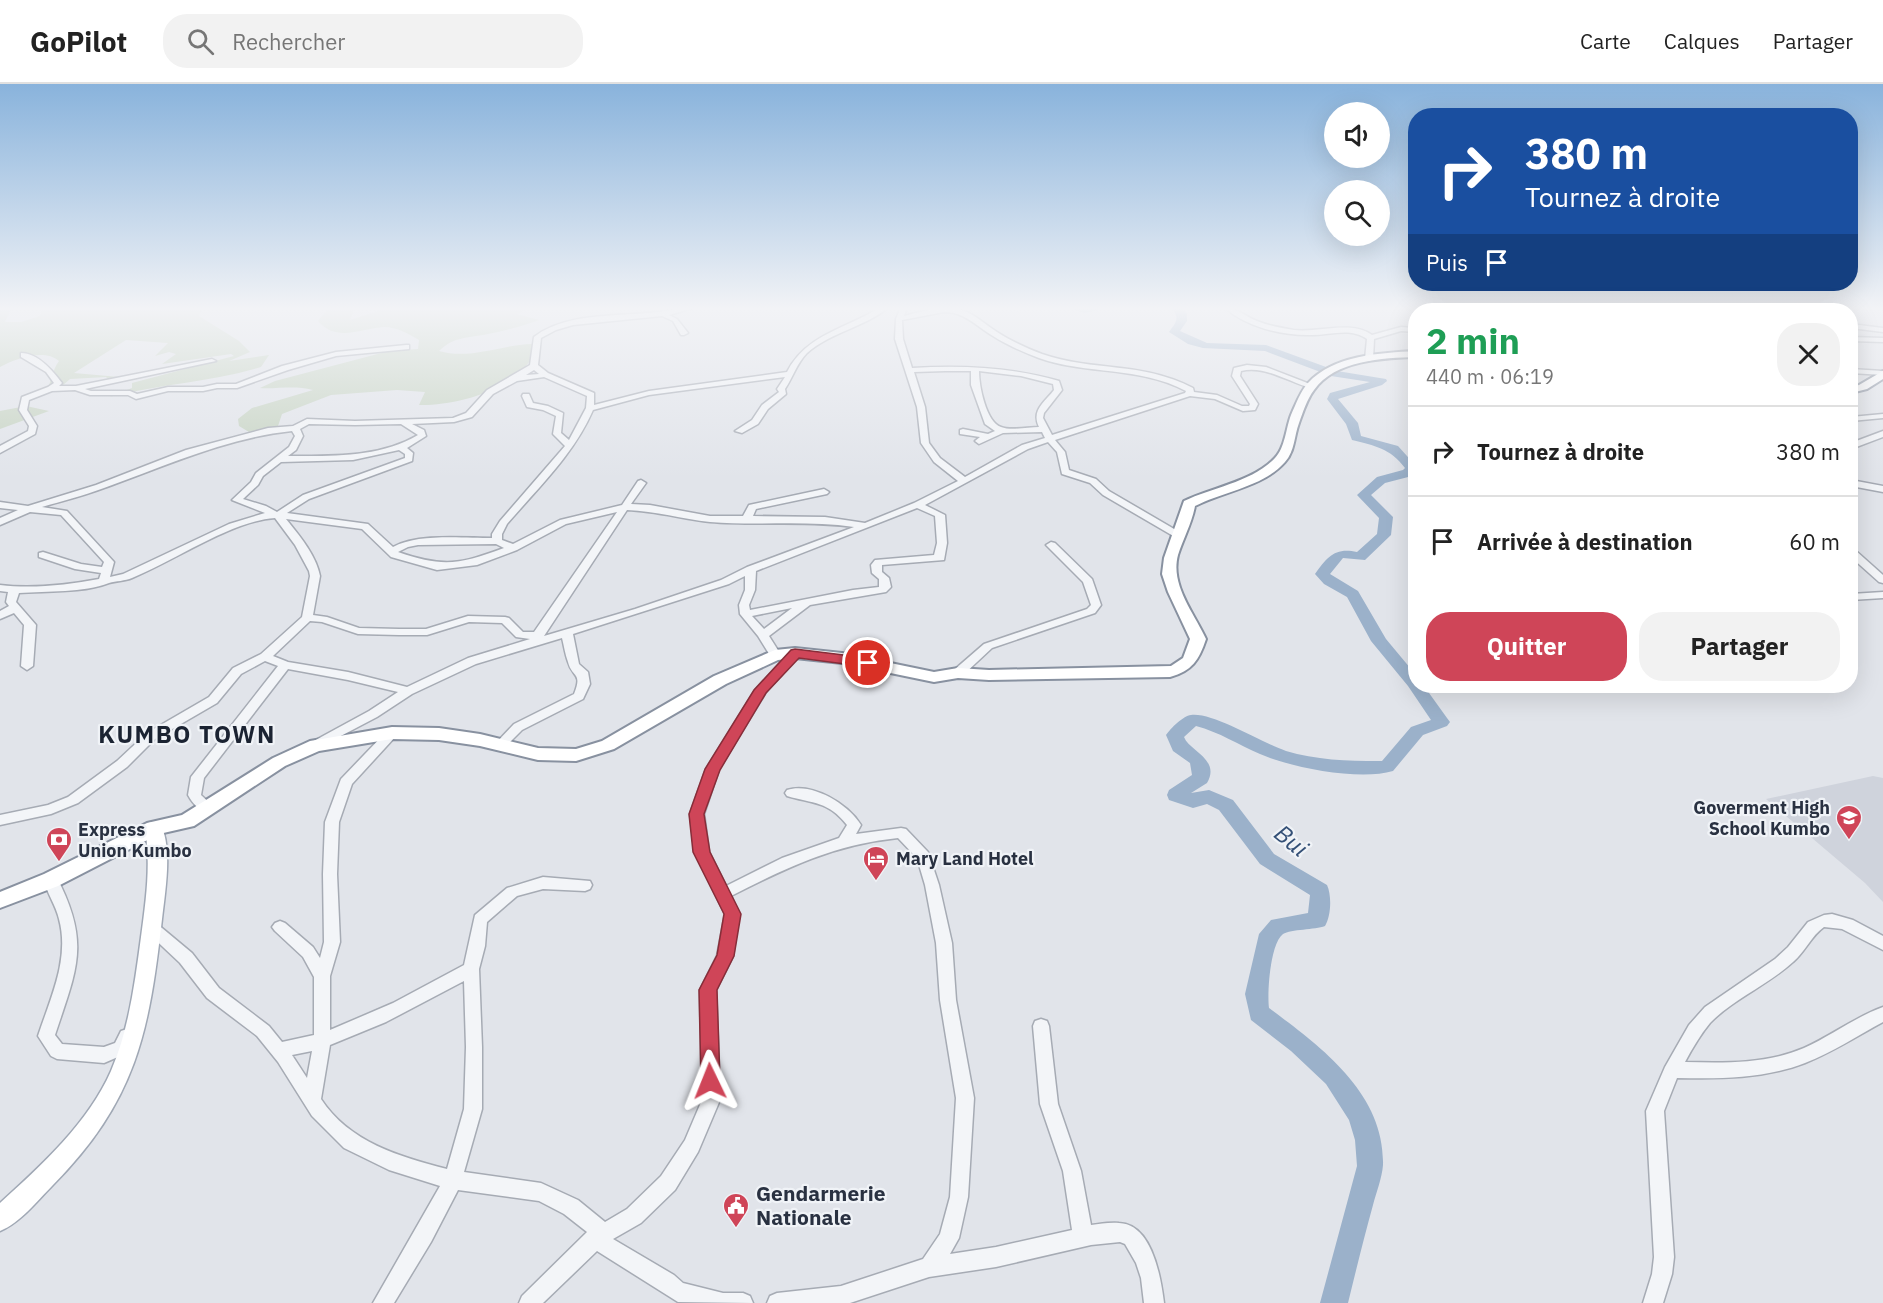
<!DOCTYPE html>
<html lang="fr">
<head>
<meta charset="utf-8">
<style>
  :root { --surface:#fff; --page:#f2f2f2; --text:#222; --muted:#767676; --line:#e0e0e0; --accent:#cf4558 }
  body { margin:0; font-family:"IBM Plex Sans",sans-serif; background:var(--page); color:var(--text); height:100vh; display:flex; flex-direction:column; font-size:22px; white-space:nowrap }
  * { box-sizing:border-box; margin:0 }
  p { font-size:20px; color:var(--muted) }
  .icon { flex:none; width:33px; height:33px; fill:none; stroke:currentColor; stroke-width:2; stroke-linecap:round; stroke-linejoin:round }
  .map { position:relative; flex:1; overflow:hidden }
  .panel { position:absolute; left:1408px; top:219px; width:450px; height:390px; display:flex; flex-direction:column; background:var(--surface); border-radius:24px; box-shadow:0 6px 24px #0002 }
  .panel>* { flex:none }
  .top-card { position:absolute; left:1408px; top:24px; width:450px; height:183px; border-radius:24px; box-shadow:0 6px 24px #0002; background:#1a4fa0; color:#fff; overflow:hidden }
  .buttons { position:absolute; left:1324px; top:18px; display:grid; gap:12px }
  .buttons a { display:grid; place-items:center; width:66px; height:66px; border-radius:50%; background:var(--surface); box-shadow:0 6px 24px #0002; font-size:30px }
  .pin { position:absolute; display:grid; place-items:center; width:51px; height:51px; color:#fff; margin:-26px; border:3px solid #fff; border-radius:50%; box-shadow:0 2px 6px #0007 }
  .me { position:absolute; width:66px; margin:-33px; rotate:358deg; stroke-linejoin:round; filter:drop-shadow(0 0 4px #0008) }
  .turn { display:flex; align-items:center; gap:21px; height:126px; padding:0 18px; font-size:27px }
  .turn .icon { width:78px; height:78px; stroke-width:2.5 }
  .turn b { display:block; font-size:42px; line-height:51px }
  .then { display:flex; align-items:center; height:57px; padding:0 18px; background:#0003; gap:12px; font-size:22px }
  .round { display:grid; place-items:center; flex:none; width:63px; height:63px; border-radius:24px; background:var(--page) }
  .headline { display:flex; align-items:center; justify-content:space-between; height:102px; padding:0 18px }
  h1 { font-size:36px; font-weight:700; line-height:45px; color:#1e9e55 }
  .primary-button { display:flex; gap:12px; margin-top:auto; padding:12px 18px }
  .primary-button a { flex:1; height:69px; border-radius:24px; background:var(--accent); color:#fff; font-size:24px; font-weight:700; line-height:69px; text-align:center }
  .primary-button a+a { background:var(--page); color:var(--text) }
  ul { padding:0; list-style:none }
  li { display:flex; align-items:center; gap:18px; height:90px; padding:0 18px; border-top:2px solid var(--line) }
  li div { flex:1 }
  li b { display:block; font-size:22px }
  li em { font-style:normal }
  header { display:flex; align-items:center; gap:36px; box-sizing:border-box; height:84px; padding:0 30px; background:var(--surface); border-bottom:2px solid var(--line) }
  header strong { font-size:28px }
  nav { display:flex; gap:33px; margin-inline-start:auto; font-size:21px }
  .search { width:420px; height:54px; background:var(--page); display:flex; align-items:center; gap:15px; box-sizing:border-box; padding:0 21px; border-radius:24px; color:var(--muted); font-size:22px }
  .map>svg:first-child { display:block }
</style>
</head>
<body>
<header>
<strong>GoPilot</strong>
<div class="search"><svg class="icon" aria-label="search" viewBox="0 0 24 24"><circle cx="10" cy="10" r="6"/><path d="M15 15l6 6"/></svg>Rechercher</div>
<nav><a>Carte</a><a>Calques</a><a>Partager</a></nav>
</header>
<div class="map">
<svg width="1883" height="1219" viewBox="0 0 1883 1219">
  <rect width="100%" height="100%" fill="#e1e4ea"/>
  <polygon fill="#cfd3dc" points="1873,692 1883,694 1883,818 1865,799 1766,715"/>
  <g fill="#c6d3c2">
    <path d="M0,223h12l-7,15h16l19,-6 3,-9h160l-4,9 40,25 11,11 -21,9 40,-6 -8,12c-50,15 -101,17 -152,30l23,-9v-5l102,-27 -3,-2 -69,10 14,-10 -7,-2 -14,4 13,-13 -42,-3 -52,33 45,4 -11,2 -2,-2 -36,2 -8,7 -17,6c7,-9 6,-20 14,-31 -15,-13 -44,-2 -59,6z"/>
    <path d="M330,223h25l-5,13 31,-10 3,-3h147l-14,7 22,6c-17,6 -34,11 -51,14 -19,4 -34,2 -49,17 31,9 61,-6 93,-7l3,5c-11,40 -80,57 -116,56l6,-13 -28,-2 -66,5 -49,19 -4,12 -29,6 -10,-6 -1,-7 14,-11 61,-18c-18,-5 -35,-1 -53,-2l15,-7 114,-30 29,-2 1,-9c-10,-6 -22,-13 -35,-13 -23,1 -47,16 -66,-6z"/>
    <polygon points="26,322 49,327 0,345 0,327"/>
  </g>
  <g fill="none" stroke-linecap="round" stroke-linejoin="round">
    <g fill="#9bb1ca" fill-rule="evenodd">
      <polygon points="1065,223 1110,223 1085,229"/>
      <path d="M1171,223h10l6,7v7l-7,10 27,12 59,2 71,26 49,8 1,2 -5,4 -44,14 20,24 3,13 37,10 18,20 -4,10 -27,7 -14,12 22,22 -2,18 -26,25 -22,-2 -13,16 28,17 28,48 30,36v11h8l23,32 3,4 -3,4 -24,9 -30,36c-33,10 -101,-3 -133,-17 -21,-9 -41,-22 -64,-28l-12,11c5,14 37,22 23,46l-16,10 18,-3 24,10 41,54 53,31c5,11 4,31 -2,41 -10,4 -34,3 -42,8 -13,10 -16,59 -14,74 51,38 116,85 114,157 -1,13 -7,28 -10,40 -9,33 -17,65 -25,98h-28l37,-137 -2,-26 -6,-20 -23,-36 -35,-33 -40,-31 -6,-26 14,-60 12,-14 37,-7 2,-18 -50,-31 -41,-54 -12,-6 -14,4 -24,-8 -2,-5 2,-5 23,-15 -2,-12 -17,-12 -7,-16c5,-7 17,-19 25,-20 22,-3 71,28 95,36 29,9 62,10 92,10h4l29,-34 20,-7 -23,-34 -37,-45 -24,-44 -23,-13 -9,-10c12,-17 20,-27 42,-22l20,-18 2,-16 -22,-23 20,-18 26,-7 2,-2c-15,-20 -30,-22 -53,-28l-6,-16 -19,-25 3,-6 40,-11 -39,-6 -66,-25 -62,-3 -15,-4 -19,-12c8,-11 11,-14 2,-25z"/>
    </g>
    <defs>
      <g id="minor">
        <path d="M685,223h11l-27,8 8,4 11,14 -4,2h-3l-8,-14 -11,-5 -89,9 -17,5 -15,8 -3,27 10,8 46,20v12l55,-14 138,-19c19,-38 61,-44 94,-65h8c-24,20 -58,25 -82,46 -10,10 -14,24 -22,36l1,5 -18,15 -10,15 -16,9 -7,-2 17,-11 10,-15 17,-13 -2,-3 8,-12 -136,18 -56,15c-19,44 -55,78 -86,114l-5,10v6l11,4 47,-24 62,-15 16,-24 3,-1 5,3 -15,21 19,1 60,11h33l6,-11 75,-16 5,3 -2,2 -71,15 -3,7 72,1 40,6 49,-20 44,-22 -24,-19 -13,-19 -4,-36 -22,-68 1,-20 5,-12h6l-3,9c17,-4 36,-11 54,-7 15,3 26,15 39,23 14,9 29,16 45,22 52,18 99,7 151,34l1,4 23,3 25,11h7l1,-2 -18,-28 2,-8 13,-3 19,2 49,19 -4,2c-23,-6 -46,-23 -70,-17l-1,5 18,28 -3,6 -12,1 -28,-12 -25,-3 -135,44 10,12 4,18 27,9 13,12 72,42v4h-6l-72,-42 -13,-12 -28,-9 -5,-22 -9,-10 -20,7 -103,56 20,10 2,28 -3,17 -62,5v7l7,6 2,9 -5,5 -76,13 -41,31 12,19 -2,2h-8l-13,-21 -18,-22 -1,-9 6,-15v-14l-16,8 -156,50 6,30 9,8 2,12 -7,15 -61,31 -18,18 -4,1 -6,-4 20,-21 60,-30c9,-22 -2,-16 -6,-32 -3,-8 -4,-16 -6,-24l-86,26 -64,30 -35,23 -61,32 -4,-1 -2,-3 2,-3 57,-31 29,-19 -50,-12 -60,-11 -84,109 -3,17 14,13 -2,3c-11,4 -20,-7 -25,-16l3,-18 87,-111 -13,-5 -24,13 -24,29 -62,36 -28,28 -49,36 -27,11 -51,11v-10l48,-10 20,-8 49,-36 30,-28 62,-36 24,-29 28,-14 41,-37 8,-41 -1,-5 -14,-26 -20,-27c-44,3 -101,43 -143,60 -7,3 -16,3 -23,5 -26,10 -61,8 -90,10l-3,9 20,23 -3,41 -6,4 -6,-4 3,-41 -10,-12 -14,6v-8l9,-5 -3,-4 2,-10 -8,-1v-6c32,4 67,0 99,-6l2,-6 -26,-4 -36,-12v-4l4,-1 38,12 21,3 2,-5 -43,-47 -31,-3 -30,13v-7l18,-8 -18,-2v-6l28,4 68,-21 90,-35 82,-22 25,-2 14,-7 48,2 98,-3 13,-5 21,-23 43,-25 4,-28c38,-30 106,-17 151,-30zM944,228c21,0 32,14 49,24 14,9 30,16 46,22 48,17 100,8 147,33l-1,2 -133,42 -9,-17 1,-5 18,-23 -3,-9c-48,-14 -97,-16 -147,-13l-9,-29 -1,-19zM534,286l5,4 -13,1zM945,287h26v14l14,39 10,7 -7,3 -25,-5 -3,1v4l20,3 -5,4 4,3 24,-11 39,-1 3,6 -23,7 -57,32 -25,-19 -11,-15 -4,-36 -11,-35zM979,287l42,5 32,8 1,6c-10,13 -23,20 -15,37 -11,0 -28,4 -38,0 -15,-5 -22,-41 -22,-56zM544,293l43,19 -1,12 -17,32 -8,-7 2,-20 -15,-7 -15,-3 -4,-9h-6l-1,2 5,11 16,3 13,6 -3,18 12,12 -65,75 -8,13v4c-28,0 -75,-5 -99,9l-25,-23 -81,-11 22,-14 103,-38 1,-8 -6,-5 19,-12 -2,-6 -12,-6 42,-2 18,-5 21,-23 24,-13zM309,340l46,1 46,-1 17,11c-39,23 -86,21 -130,21l8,-6 7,-14 -3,-7zM292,347l3,5 -6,11 -33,26 -5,9 -19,18 33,13 -36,11 -106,50 -13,3 4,-15 -47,-51 -25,-4c20,-6 41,-11 62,-19 62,-22 122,-50 188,-57zM399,366l6,4v4l-102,37 -26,17 -11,-6 -23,-7 15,-14 5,-9 18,-14 72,-2zM917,424l18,8 2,27 -3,12 -59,5 -4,5 1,8 7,6v8l-26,3 -103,20 -1,-5 6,-15 1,-19zM627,426c29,1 55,9 83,12 48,4 96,-2 144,5l-107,40 -26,13 -86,29 -91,27zM617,428l-83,120h-11l-14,-14 -4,-1 -37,-1 -42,13h-27l-40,-1 -32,-11 -14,-2 7,-39c-4,-21 -21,-41 -34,-57l76,10 29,28 46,13 40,-5 40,-15 49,-26zM496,460l8,4c-44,16 -60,20 -106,4l10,-5 10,-2zM792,524l-28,21 -12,-13zM310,537l12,1 36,12 41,1h28l42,-13 33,1 14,14 14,2 -62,19 -61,29 -59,-15 -60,-10 -15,-6z"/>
        <path d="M1224,223c12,0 22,10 33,14 12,5 25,7 37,9 24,3 57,-10 78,5l29,-8 15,1v4l-15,-1 -27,8 -1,20 -4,2 -4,-2 2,-20c-16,-12 -37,-4 -55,-4 -30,1 -66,-8 -88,-28z"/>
        <path d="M1483,223l21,2 16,-2c-10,6 -27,5 -37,0z"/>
        <polygon points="1608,223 1623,223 1612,226 1600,226"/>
        <polygon points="1663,223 1674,223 1680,226 1671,226"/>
        <polygon points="1851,240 1883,244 1883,248 1851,244"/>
        <polygon points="1851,253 1883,254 1883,258 1851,257"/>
        <path d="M406,261h3v4l-73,7 -48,14 -51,18h-20l-14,3h-35l-32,8 -8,-4h-38l-15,-5 -23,1 -23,9 -2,10 10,16 -2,8 -35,19v-7l28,-15 1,-5 -10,-16 3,-13 26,-10 6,-4 -8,-11 -25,-15v-4c17,0 32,18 41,30l-3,3h17l136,-27 4,2 -131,28 6,2h39l7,3 31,-7h35l14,-3h19l46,-18 54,-14z"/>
        <polygon points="1851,285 1883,287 1883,291 1851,289"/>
        <polygon points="1883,330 1883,334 1851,337 1851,333"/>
        <polygon points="1883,347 1883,353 1851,365 1851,359"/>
        <polygon points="1851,396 1883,402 1883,408 1851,402"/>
        <polygon points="1051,458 1055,459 1092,495 1101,521 1095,529 992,564 962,592 954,592 952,589 954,586 984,560 1087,525 1091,521 1083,498 1046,461"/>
        <polygon points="1851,465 1855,466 1883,491 1883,499 1879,498 1851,473"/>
        <polygon points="1883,508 1883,514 1851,516 1851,510"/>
        <path d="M795,565l6,4 -35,39 -47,77 -15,45 5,38 17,34 56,-28 57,-20 8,-13c-19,-24 -33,-21 -60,-29l-2,-3 2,-3c25,-8 61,14 74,35l-5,9 45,-6 5,1 22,23 11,33 13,58 4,57 18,98 -6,99 -9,41 -9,16 46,-7 76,-17 -9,-59 -23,-67 -7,-78 2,-5 6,-2 6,2 2,5 9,78 23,67 10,54c9,-1 19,-3 28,-2 33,1 42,55 45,80h-20l-3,-25 -5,-15 -11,-19 -5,-2 -29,3 -95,22 -67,10 -79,26h-83l3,-7 7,-3 64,-7 82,-27 17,-25 10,-37 6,-99 -16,-98 -4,-57 -11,-58 -8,-27 -19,-20c-65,7 -110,29 -167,58l8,18 -6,42 -17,34 4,110 -22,52 -23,38 -34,33 -28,16 61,36 9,8 40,10h20l7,3 3,7 -75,-1 -81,-51 -54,52h-24l3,-7 65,-64 -23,-18 -25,-13 -81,-11 -27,52 -37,61h-21l67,-117 -51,-16 -45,-22 -32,-32 -34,-54 -21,-26 -50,-38 -27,-35 -34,-32 -3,-4 3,-4 5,-2 5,2 36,30 27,35 50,38 13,16 32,-7v-58l-11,-20 -28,-26 -3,-4 3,-4 5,-2 5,2 28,24 7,11 4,-16 -1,-68 2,-52 16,-43 47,-49h8l2,3 -2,3 -44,48 -13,38 -2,52 3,68 -10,34v54l63,-27 71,-38 11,-50 32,-27 36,-11 47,4 2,4 -2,4 -5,2 -42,-2 -26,7 -30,26 -2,24 -6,23 3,78v62l-18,63 77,11 37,17 27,22 22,-13 34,-33 24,-36 17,-40 -2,-110 17,-34 8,-42 -30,-62 -5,-38 16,-45 49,-79 36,-39zM464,897l2,66 -2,62 -17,60c-47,-12 -98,-27 -126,-70l9,-54 56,-23zM312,967l-5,27 -15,-23z"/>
        <polygon points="1607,602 1620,602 1614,606 1609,605"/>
        <path d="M51,790l5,2c35,67 21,92 -1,159l7,9 42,3 11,-4 6,-12 6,-2 6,2 2,5 -8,17 -23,10 -47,-4 -6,-3 -13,-20c12,-37 32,-77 21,-117 -3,-14 -12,-25 -15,-39l2,-4z"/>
        <path d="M1832,830l21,6 30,16v14l-41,-21 -18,-2c-13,9 -19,25 -31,35 -25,23 -60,37 -83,61 -10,12 -18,26 -25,39 40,1 82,2 119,-14 27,-12 51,-31 79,-41v15c-26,14 -50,30 -78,41 -41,16 -84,16 -128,15l-13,33 10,146 -2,17 -9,29h-20l9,-29 2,-17 -8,-146 19,-44 24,-42 16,-18 70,-48 13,-12 20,-25 16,-7z"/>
      </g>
      <path id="major" d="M154,738l6,1c13,24 5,69 2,96 -13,115 -26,182 -110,267 -15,15 -32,37 -52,45v-28c42,-38 88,-80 111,-132 18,-42 24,-89 30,-134 5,-37 10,-72 4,-109l3,-5z"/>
      <g id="highway">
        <path d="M1416,267v6c-33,1 -81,3 -102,33 -7,9 -11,22 -15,33 -5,13 -4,28 -14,39 -22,25 -61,29 -90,44 -3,17 -12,33 -17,49 -8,30 16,58 28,84 -7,21 -14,32 -36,38l-181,3 -31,-2 -24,4 -92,-19 -47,-5 -17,2 -52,24 -112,65 -38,12 -38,-1 -58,-14 -41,-6 -47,-1 -73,12 -34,15 -91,60 -35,8 -101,52 -58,22v-16l44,-18 103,-51 35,-8 91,-57 37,-17 82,-14 47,1 41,6 58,14 38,1 26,-8 112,-65 61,-26 20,-2 47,5 92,19 24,-4 31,2 182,-4 12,-8 7,-19 -22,-47 -6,-18 2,-16 20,-57c29,-14 68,-19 91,-43 10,-10 11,-30 16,-43 5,-11 9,-23 17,-32 26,-28 72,-30 108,-32z"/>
        <polygon points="1883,287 1883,295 1867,305 1851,309 1851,303 1859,301"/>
      </g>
    </defs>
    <use href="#minor" stroke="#a6abb4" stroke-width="3"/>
    <use href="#major" stroke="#a0a8b5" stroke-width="3"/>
    <use href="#highway" stroke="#8891a0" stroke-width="4"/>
    <use href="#minor" fill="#f3f5f8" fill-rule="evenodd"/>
    <use href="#major" fill="#fff" fill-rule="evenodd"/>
    <use href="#highway" fill="#fff" fill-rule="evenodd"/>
  </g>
  <linearGradient id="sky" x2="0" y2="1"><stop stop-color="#89b3dc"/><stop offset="0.57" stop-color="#f2f3f6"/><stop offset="1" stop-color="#f2f3f6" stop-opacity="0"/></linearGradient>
  <rect width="1883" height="394" fill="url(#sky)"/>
  <polygon fill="#cf4558" stroke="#872d39" stroke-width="1.5" points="795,565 868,574 875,579 868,583 799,574 766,609 720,686 704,730 710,768 741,830 734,872 717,906 720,997 717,1004 710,1006 703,1004 701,997 699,906 717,871 724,830 693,768 689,730 705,685 754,606 791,566"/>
  <defs>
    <symbol id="school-pin" viewBox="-11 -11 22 30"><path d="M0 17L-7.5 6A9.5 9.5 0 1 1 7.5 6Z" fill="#cf4558" stroke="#f0f3f7"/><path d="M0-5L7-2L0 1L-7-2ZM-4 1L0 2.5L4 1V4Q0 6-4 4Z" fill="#fff"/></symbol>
    <symbol id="bank-pin" viewBox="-11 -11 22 30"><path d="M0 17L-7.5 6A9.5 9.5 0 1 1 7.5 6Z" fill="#cf4558" stroke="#f0f3f7"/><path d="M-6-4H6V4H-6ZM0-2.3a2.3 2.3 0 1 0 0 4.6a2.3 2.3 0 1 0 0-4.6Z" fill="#fff"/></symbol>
    <symbol id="hotel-pin" viewBox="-11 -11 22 30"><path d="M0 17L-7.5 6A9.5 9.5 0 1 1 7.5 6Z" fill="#cf4558" stroke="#f0f3f7"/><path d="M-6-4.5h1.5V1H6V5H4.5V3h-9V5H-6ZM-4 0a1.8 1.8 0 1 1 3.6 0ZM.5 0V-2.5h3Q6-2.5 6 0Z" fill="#fff"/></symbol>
    <symbol id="civic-pin" viewBox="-11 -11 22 30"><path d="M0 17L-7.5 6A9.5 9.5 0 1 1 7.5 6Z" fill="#cf4558" stroke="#f0f3f7"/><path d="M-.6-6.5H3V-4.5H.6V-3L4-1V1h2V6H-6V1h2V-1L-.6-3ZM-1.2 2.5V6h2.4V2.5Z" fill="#fff"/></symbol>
  </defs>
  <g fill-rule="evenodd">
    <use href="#school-pin" x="1834" y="719" width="30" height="40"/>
    <use href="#bank-pin" x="44" y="741" width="30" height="40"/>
    <use href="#hotel-pin" x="861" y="760" width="30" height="40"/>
    <use href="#civic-pin" x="721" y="1107" width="30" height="40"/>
  </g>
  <g text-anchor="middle" stroke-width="4.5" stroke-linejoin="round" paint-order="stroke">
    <g font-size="18" font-weight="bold" fill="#293141" stroke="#f0f3f7" text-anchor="start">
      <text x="1830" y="730" text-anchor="end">Goverment High<tspan x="1830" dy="21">School Kumbo</tspan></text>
      <text x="78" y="752">Express<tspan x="78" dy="21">Union Kumbo</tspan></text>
      <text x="896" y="781">Mary Land Hotel</text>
    </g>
    <g font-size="21" font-weight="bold" fill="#293141" stroke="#f0f3f7" text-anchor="start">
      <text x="756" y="1117">Gendarmerie<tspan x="756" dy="24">Nationale</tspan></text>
    </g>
    <g font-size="24" font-weight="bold" letter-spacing="1.5" fill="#1b2332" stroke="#f0f3f7">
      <text x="187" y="659">KUMBO TOWN</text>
    </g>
    <g font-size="24" font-style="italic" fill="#334f76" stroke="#f0f3f7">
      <text transform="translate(1291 757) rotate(39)" y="8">Bui</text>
    </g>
  </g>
</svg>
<div class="buttons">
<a><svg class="icon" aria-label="sound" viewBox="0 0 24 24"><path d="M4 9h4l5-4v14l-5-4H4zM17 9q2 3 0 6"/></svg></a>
<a><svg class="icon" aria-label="search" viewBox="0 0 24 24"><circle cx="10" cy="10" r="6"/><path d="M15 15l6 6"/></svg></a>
</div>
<div class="pin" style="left:868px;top:579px;background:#d93025"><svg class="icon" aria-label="arrive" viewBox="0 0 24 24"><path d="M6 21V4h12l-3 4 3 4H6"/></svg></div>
<svg class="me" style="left:710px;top:997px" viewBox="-20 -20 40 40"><path d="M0-17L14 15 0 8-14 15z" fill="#cf4558" stroke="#fff" stroke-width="4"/></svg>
<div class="top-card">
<div class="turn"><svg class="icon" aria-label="right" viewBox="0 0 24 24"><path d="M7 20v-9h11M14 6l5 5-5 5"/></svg><div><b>380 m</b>Tournez à droite</div></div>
<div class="then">Puis<svg class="icon" aria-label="arrive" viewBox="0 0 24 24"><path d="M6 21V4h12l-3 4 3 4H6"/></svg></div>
</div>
<section class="panel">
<div class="headline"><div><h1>2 min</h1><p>440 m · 06:19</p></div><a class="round"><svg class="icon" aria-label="close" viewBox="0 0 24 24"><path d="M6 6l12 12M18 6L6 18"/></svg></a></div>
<ul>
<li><svg class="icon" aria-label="right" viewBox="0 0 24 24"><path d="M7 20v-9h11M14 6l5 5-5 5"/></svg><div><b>Tournez à droite</b></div><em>380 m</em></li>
<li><svg class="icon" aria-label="arrive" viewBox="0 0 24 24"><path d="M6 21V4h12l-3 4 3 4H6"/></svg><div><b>Arrivée à destination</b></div><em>60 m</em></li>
</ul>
<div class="primary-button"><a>Quitter</a><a>Partager</a></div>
</section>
</div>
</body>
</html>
